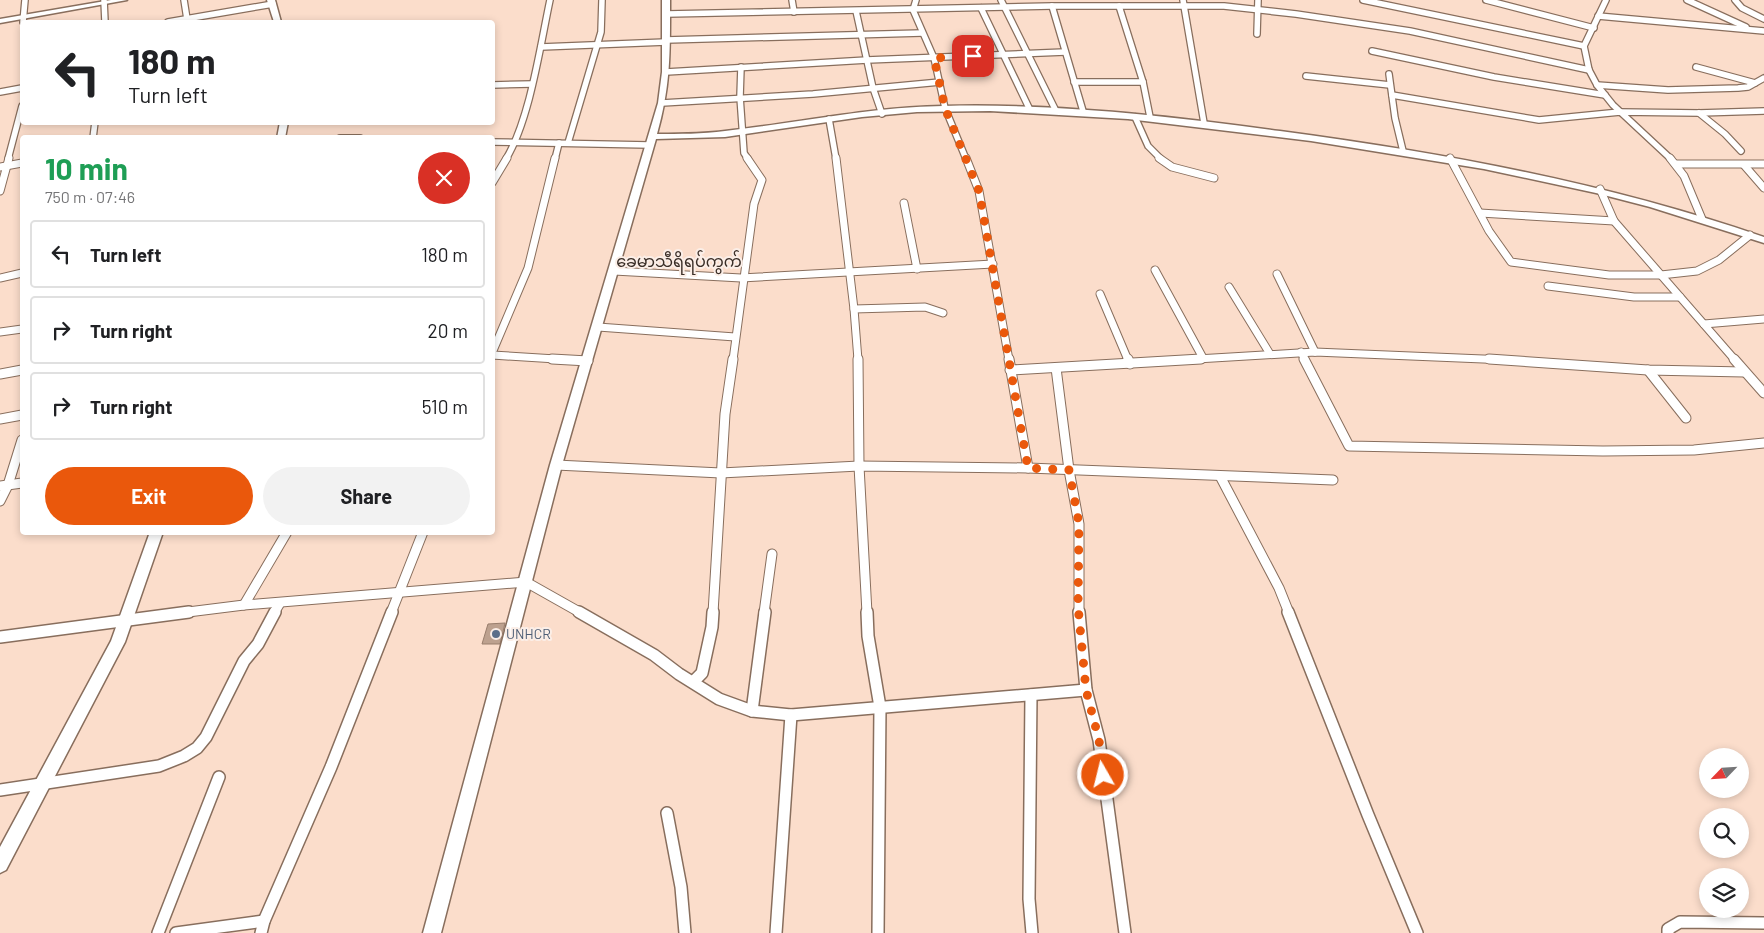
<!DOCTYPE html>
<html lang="en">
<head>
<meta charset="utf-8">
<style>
  :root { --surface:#fff; --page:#f2f2f2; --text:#202124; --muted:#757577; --line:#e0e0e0; --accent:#ea580c }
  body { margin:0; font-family:Barlow,"Noto Sans Myanmar",sans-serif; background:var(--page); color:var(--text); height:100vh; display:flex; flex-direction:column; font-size:19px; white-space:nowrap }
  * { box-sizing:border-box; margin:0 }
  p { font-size:16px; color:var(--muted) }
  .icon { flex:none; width:28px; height:28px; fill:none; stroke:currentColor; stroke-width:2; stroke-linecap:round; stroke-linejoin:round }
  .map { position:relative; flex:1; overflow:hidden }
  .details { position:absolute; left:20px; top:135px; width:475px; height:400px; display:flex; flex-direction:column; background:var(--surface); border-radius:5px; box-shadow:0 2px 8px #0003 }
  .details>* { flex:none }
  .banner { position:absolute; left:20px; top:20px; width:475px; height:105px; border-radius:5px; box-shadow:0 2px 8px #0003; background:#fff; color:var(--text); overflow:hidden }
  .needle { width:32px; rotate:245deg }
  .tools { position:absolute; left:1699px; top:748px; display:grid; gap:10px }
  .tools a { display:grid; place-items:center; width:50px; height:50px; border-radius:50%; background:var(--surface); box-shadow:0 2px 8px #0003; font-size:25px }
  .pin { position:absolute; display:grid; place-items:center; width:42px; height:42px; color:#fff; margin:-21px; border-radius:10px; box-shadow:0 2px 8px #0006 }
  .me { position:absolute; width:55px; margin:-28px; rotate:352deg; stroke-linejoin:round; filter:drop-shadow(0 0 4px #0008) }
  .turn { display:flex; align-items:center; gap:18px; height:105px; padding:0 25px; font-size:22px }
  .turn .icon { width:65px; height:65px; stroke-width:2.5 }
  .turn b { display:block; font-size:35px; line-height:42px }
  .round { display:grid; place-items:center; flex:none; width:52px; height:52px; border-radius:26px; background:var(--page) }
  .head { display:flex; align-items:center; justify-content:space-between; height:85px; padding:0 25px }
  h1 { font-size:30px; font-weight:700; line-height:38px; color:#1e9e55 }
  .cta { display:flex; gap:10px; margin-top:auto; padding:10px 25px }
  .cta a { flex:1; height:58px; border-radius:30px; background:var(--accent); color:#fff; font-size:20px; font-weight:700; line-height:58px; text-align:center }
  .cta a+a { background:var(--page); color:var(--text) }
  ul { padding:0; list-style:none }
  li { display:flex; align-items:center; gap:15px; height:68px; margin:0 10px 8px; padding:0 15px; border:2px solid var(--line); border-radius:5px }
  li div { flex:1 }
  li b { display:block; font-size:19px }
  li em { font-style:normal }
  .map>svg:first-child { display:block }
</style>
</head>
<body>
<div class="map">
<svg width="1764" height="933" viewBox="0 0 1764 933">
  <rect width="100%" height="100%" fill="#fbddcb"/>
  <polygon fill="#bda18f" stroke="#997e6d" points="505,623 500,644 482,644 488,624"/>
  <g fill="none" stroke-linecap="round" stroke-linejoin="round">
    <defs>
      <g id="street-far3">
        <polyline points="104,0 105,22"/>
        <polyline points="184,0 187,19"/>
        <polyline points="792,0 794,12"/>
        <polyline points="916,0 913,10 934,58 945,108 966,159"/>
        <polyline points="1001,0 1056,111"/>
        <polyline points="1183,0 1204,123"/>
        <polyline points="1363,0 1584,46"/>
        <polyline points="1486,0 1594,28"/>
        <polyline points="1606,0 1584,46 1589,70 1597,85 1613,105 1671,159"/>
        <polyline points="1687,0 1746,27"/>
        <polyline points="1735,0 1742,8 1764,19"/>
        <polyline points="1052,6 1083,111"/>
        <polyline points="1119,6 1143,82 1150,117"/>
        <polyline points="981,8 1030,110"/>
        <polyline points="856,11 873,88 882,114"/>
        <polyline points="667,14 1052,6 1224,6 1296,14 1410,31 1589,70"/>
        <polyline points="1598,16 1764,31"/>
        <polyline points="23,22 25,0"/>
        <polyline points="168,22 273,4"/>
        <polyline points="1257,34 1258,0"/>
        <polyline points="666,40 922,33"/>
        <polyline points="541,47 666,42"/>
        <polyline points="1372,51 1494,77 1605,95"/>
        <polyline points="741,67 740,97 744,153 748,159"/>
        <polyline points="1696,67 1755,83"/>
        <polyline points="666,72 867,60 1065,52"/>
        <polyline points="1389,74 1395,118 1403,151"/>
        <polyline points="1306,76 1390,85"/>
        <polyline points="1074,82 1143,82"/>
        <polyline points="492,85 532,84"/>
        <polyline points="1597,85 1668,90 1738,88 1748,87 1764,78"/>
        <polyline points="0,92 22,88"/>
        <polyline points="1392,95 1539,120 1620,112 1699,113 1764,111"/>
        <polyline points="662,103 813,94 940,82"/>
        <polyline points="1699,113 1725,134 1741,151"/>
        <polyline points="1135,117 1148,146 1161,159"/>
        <polyline points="829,119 836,159"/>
        <polyline points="93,138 95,122"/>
        <polyline points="340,138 360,138"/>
        <polyline points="492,142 649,145"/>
        <polyline points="568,143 601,32 602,0"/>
        <polyline points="8,159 22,106"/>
        <path d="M506,159c24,-40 34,-112 44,-159"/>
        <polyline points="555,159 559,143"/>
      </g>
      <g id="street-far2">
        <polyline points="836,158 854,309 858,360"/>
        <polyline points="966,158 979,191 1009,360"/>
        <polyline points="1159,158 1172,167 1214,178"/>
        <polyline points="1450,158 1489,231 1511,262 1609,275 1661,275 1697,271 1719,260 1750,235"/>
        <polyline points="1670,158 1684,176 1702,219"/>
        <polyline points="1676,164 1764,164"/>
        <polyline points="1744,165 1764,188"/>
        <polyline points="0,167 22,163"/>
        <polyline points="492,183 507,158"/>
        <polyline points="1600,189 1614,221 1735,360"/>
        <polyline points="0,191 9,158"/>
        <polyline points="904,203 917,269"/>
        <polyline points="1480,213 1614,221"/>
        <polyline points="1155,270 1203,358"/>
        <polyline points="614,271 741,278 993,264"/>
        <polyline points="1277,274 1315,352"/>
        <polyline points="0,278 22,273"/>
        <polyline points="1548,286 1634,297 1680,297"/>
        <polyline points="1229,287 1270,354"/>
        <polyline points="1100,294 1128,360"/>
        <polyline points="854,309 925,307 943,313"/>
        <polyline points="1704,324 1764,319"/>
        <polyline points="598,327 735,337"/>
        <polyline points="0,332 22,329"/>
        <polyline points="1301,352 1305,360"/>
        <polyline points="492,353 528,268 555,158"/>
        <polyline points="492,355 572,360"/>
        <polyline points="733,360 754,204 762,180 747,158"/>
        <polyline points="1180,360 1315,352 1507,360"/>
      </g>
      <g id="street-far1">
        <polyline points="552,359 588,361"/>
        <polyline points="858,359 859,466 867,613"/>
        <polyline points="1009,359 1028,468"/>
        <polyline points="1128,359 1130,364"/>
        <polyline points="1304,359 1349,446 1603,451 1694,450 1764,443"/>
        <polyline points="1489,359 1648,370 1744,372"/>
        <polyline points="1734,359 1764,393"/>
        <polyline points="1056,368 1069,470 1079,524 1079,613"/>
        <polyline points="1010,370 1201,359"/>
        <polyline points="1648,370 1686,418"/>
        <polyline points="0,374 22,370"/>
        <polyline points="0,419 22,415"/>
        <polyline points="556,465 721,473 859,466 1028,468 1333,480"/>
        <polyline points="1220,476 1279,588 1289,613"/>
        <polyline points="0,486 22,483"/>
        <polyline points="0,501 8,485 22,440"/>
        <polyline points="244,605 287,532"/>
        <polyline points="180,613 244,605 526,582 581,613"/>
        <polyline points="274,613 280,603"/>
        <polyline points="391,613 423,532"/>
        <polyline points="713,613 725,414 733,359"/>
        <polyline points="764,613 772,554"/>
      </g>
      <g id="street">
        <polyline points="579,612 654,655 679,674 719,699 752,711 791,715 1086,690"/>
        <polyline points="867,612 868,636 880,707 878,933"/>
        <polyline points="1079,612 1086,690 1099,740 1125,933"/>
        <polyline points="1288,612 1368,815 1417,933"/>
        <polyline points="0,637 189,612"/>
        <polyline points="693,682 702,673 712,627 713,612"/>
        <polyline points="1031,695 1029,899 1032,933"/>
        <polyline points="752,711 765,612"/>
        <polyline points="0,790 159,766 184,756 197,748 206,737 244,661 258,644 275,612"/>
        <polyline points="667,813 681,887 685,933"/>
        <polyline points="158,933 219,777"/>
        <polyline points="176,933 264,921"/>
        <polyline points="261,933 264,921 331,767 392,612"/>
        <polyline points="776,933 791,715"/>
        <polyline points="1668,933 1668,929 1680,922 1764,923"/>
      </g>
      <g id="secondary">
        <polygon points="111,0 127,0 0,23 0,19"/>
        <polygon points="267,0 275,0 281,22 274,22"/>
        <path d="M662,0h8c0,50 1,85 -13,134 23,0 45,0 68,-3 73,-8 145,-24 218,-25 113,-3 226,10 337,25 165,22 327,52 484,106v6l-114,-36 -54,-14 -112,-24 -173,-28 -183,-22 -138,-8 -73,1 -55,5 -137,20 -69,2 -94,326 -121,468h-18l127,-468 108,-362 4,-31z"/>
        <polygon points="280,122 288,122 285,138 277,138"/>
        <polygon points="150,532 163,532 125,642 6,870 0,873 0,847 111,641"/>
      </g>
    </defs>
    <use href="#street-far3" stroke="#886e5d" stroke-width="8"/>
    <use href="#street-far2" stroke="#886e5d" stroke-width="9"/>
    <use href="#street-far1" stroke="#886e5d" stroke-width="11"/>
    <use href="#street" stroke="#886e5d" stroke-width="14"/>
    <use href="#secondary" stroke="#886e5d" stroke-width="3"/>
    <use href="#street-far3" stroke="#fff" stroke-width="5.5"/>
    <use href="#street-far2" stroke="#fff" stroke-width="7"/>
    <use href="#street-far1" stroke="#fff" stroke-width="9"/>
    <use href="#street" stroke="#fff" stroke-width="11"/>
    <use href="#secondary" fill="#fff" fill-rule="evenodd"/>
  </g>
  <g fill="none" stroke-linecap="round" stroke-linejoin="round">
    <polyline stroke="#ea580c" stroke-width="9" stroke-dasharray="0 16.2" points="973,56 934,58 945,108 979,191 1028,468 1069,470 1079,524 1078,606 1086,690 1099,740 1103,775"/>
  </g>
  <circle fill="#5c6f8a" stroke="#fbeee7" stroke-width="2" cx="496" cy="634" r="5"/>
  <g text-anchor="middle" stroke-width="4" stroke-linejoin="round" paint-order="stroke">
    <g font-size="14" fill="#4e5e75" stroke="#fbeee7" text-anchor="start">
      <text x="506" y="639">UNHCR</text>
    </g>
    <g font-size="16" fill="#3a2e27" stroke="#fbeee7">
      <text x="679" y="267">ခေမာသီရိရပ်ကွက်</text>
    </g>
  </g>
</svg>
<div class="tools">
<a><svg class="needle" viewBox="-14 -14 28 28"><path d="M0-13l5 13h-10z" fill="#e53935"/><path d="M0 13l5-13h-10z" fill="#757577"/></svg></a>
<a><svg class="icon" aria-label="search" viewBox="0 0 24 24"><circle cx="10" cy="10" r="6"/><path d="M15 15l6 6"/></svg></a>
<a><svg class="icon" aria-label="layers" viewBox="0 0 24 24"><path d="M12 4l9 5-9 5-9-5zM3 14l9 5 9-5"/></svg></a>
</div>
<div class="pin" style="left:973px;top:56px;background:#d93025"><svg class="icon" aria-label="arrive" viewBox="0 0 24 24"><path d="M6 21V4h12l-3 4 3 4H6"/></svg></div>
<svg class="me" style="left:1103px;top:775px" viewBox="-20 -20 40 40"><circle r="17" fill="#ea580c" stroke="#fff" stroke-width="3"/><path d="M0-11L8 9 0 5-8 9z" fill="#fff"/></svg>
<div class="banner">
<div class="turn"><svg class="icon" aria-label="left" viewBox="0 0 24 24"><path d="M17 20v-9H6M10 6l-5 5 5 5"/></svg><div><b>180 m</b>Turn left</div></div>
</div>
<section class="details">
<div class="head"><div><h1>10 min</h1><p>750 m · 07:46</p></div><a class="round" style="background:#d93025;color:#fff"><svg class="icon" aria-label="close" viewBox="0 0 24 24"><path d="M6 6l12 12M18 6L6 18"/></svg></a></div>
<ul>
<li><svg class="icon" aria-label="left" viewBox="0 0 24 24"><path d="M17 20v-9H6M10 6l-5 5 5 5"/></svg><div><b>Turn left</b></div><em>180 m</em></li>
<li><svg class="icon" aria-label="right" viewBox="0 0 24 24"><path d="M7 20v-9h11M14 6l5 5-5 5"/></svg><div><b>Turn right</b></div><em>20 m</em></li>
<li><svg class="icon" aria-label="right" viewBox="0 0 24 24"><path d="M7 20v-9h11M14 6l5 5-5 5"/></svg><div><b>Turn right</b></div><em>510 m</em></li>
</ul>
<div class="cta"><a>Exit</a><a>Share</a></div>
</section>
</div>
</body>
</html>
